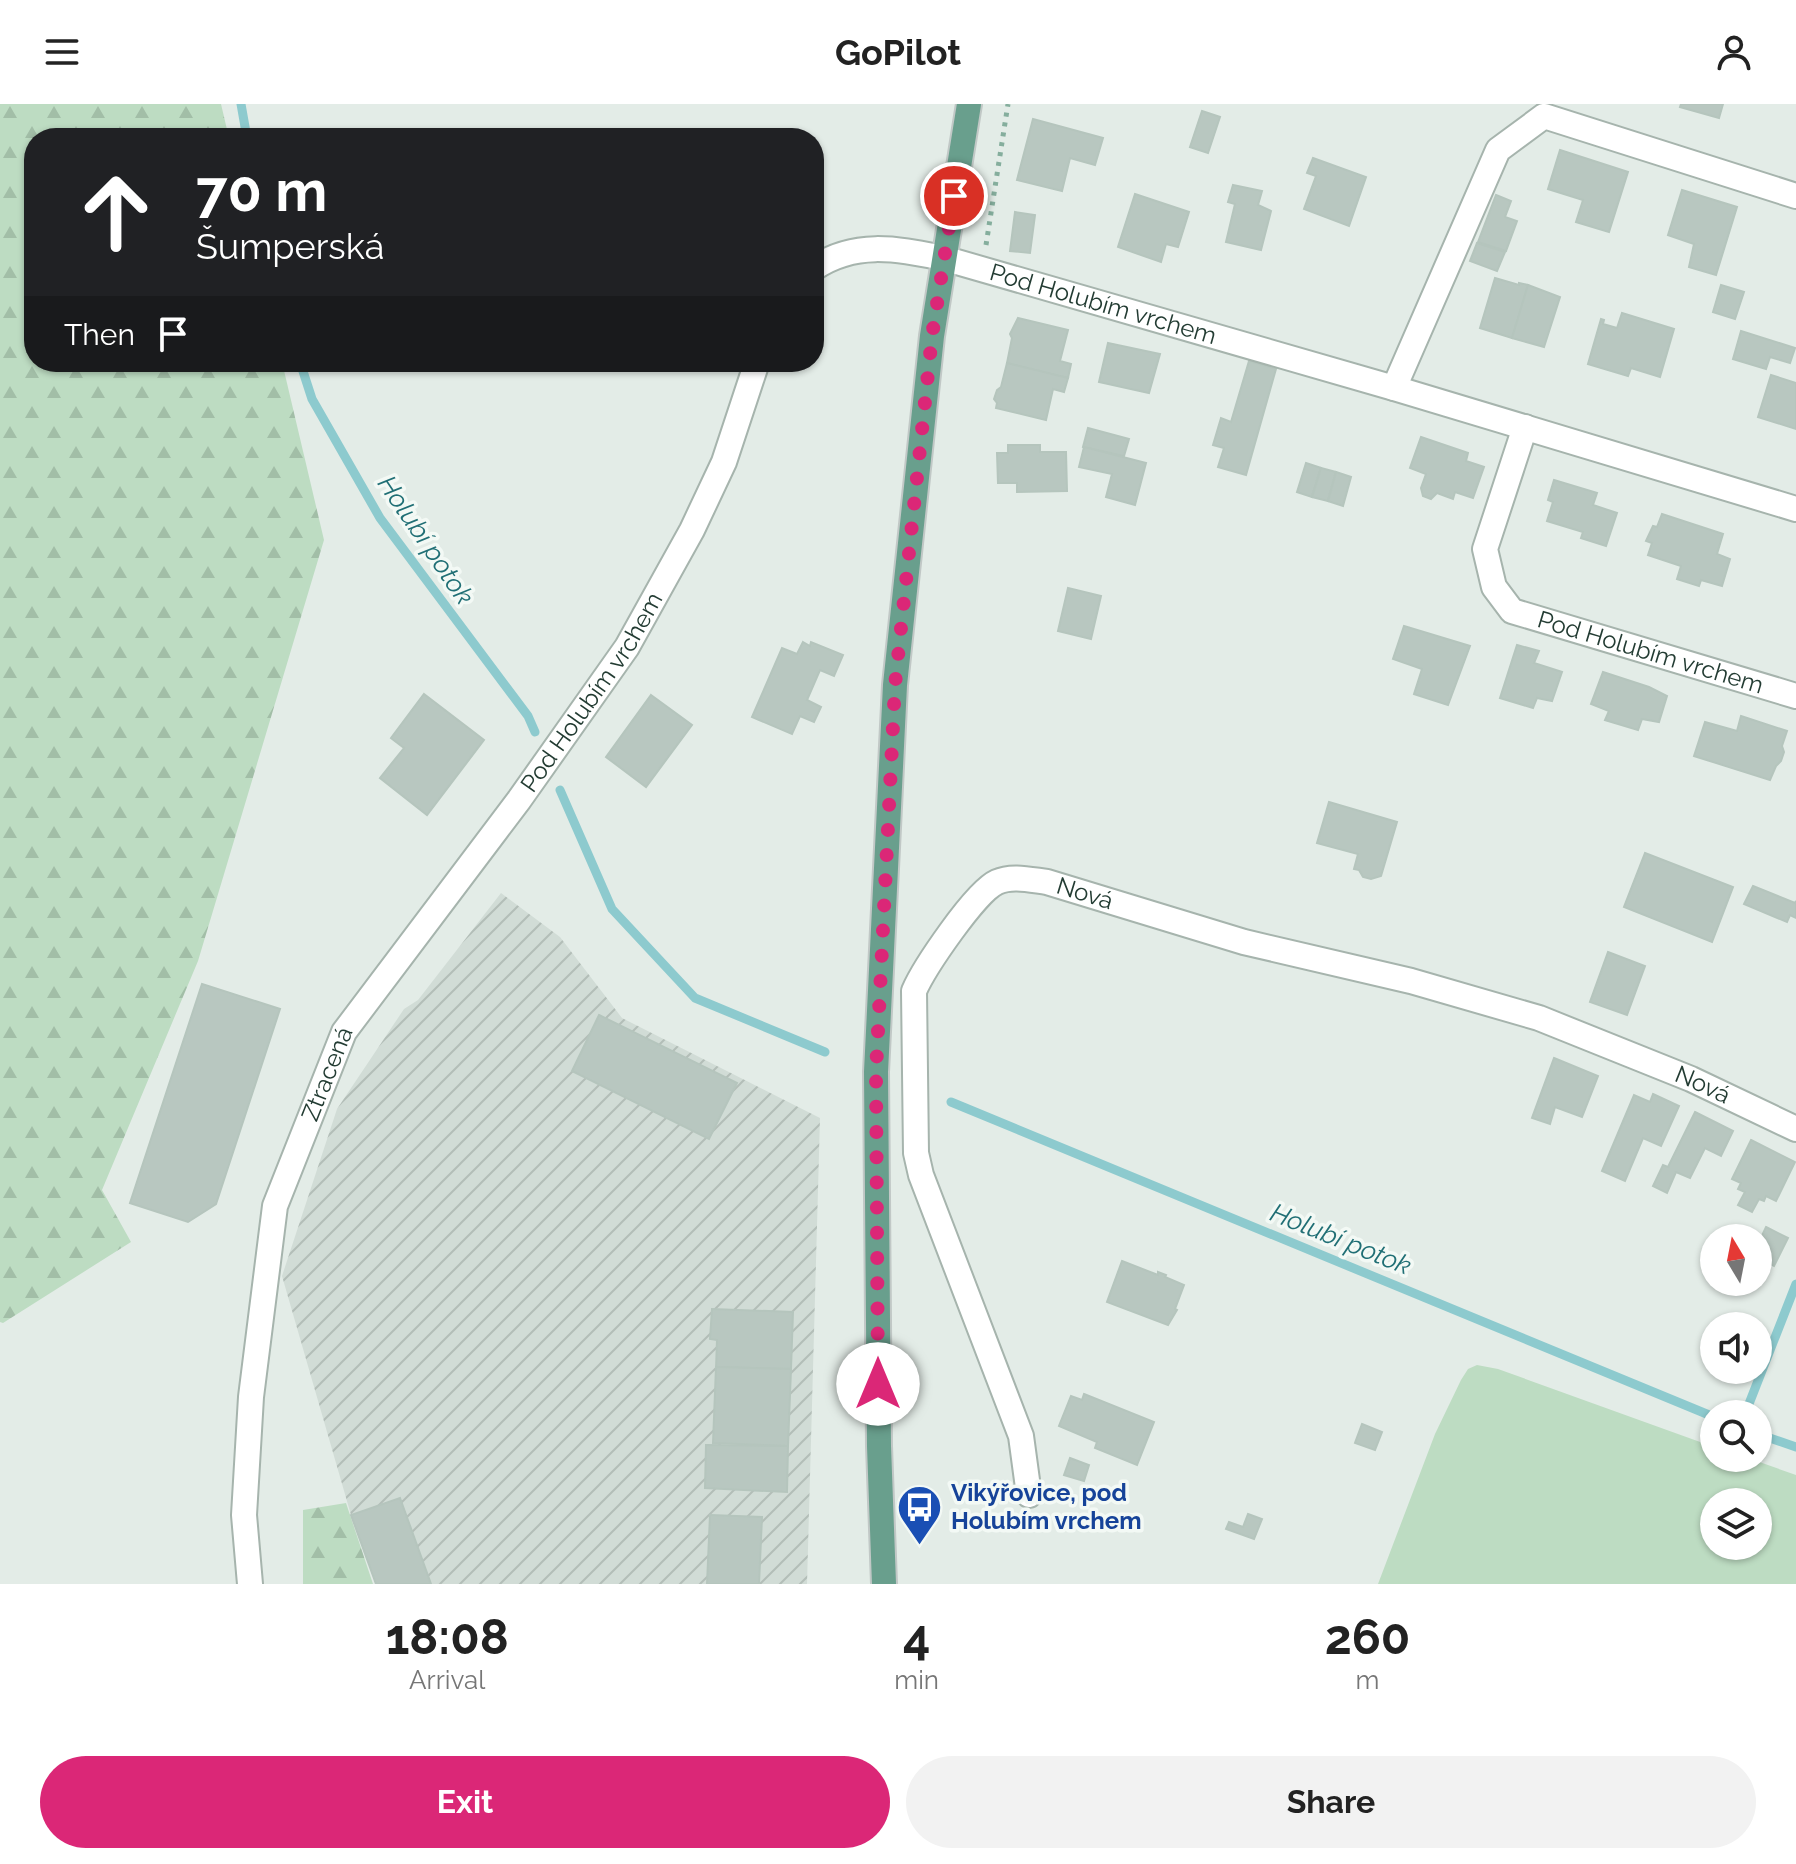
<!DOCTYPE html>
<html lang="en">
<head>
<meta charset="utf-8">
<style>
  :root { --surface:#fff; --page:#f2f2f2; --text:#222; --muted:#767676; --accent:#db2777 }
  body { margin:0; font-family:Raleway,sans-serif; background:var(--page); color:var(--text); height:100vh; display:flex; flex-direction:column; font-size:30px; white-space:nowrap }
  * { box-sizing:border-box; margin:0 }
  p { font-size:26px; color:var(--muted) }
  .icon { flex:none; width:44px; height:44px; fill:none; stroke:currentColor; stroke-width:2; stroke-linecap:round; stroke-linejoin:round }
  .map { position:relative; height:1480px; overflow:hidden }
  .panel { display:flex; flex-direction:column; background:var(--surface); flex:1 }
  .panel>* { flex:none }
  .guide { position:absolute; left:24px; top:24px; width:800px; height:244px; border-radius:32px; box-shadow:0 2px 6px #0004; background:#202124; color:#fff; overflow:hidden }
  .needle { width:52px; rotate:350deg }
  .buttons { position:absolute; left:1700px; top:1120px; display:grid; gap:16px }
  .buttons a { display:grid; place-items:center; width:72px; height:72px; border-radius:50%; background:var(--surface); box-shadow:0 2px 6px #0004; font-size:40px }
  .pin { position:absolute; display:grid; place-items:center; width:68px; height:68px; color:#fff; margin:-34px; border:4px solid #fff; border-radius:50%; box-shadow:0 2px 8px #0007 }
  .me { position:absolute; width:88px; margin:-44px; rotate:0deg; stroke-linejoin:round; filter:drop-shadow(0 0 6px #0008) }
  .turn { display:flex; align-items:center; gap:28px; height:168px; padding:0 40px; font-size:36px }
  .turn .icon { width:104px; height:104px; stroke-width:2.5 }
  .turn b { display:block; font-size:56px; line-height:68px }
  .then { display:flex; align-items:center; height:76px; padding:0 40px; background:#0003; gap:16px; font-size:30px }
  .eta { display:flex; justify-content:space-evenly; align-items:center; height:136px; text-align:center }
  .eta b { font-size:48px; font-weight:700; line-height:56px }
  .action { display:flex; gap:16px; margin-top:auto; padding:16px 40px }
  .action a { flex:1; height:92px; border-radius:48px; background:var(--accent); color:#fff; font-size:32px; font-weight:700; line-height:92px; text-align:center }
  .action a+a { background:var(--page); color:var(--text) }
  header { display:flex; justify-content:space-between; align-items:center; height:104px; padding:0 40px; background:var(--surface); font-size:36px; font-weight:700 }
  .map>svg:first-child { display:block }
</style>
</head>
<body>
<header><svg class="icon" aria-label="menu" viewBox="0 0 24 24"><path d="M4 6h16M4 12h16M4 18h16"/></svg>GoPilot<svg class="icon" aria-label="person" viewBox="0 0 24 24"><circle cx="12" cy="8" r="4"/><path d="M4 21q1-7 8-7t8 7"/></svg></header>
<div class="map">
<svg width="1796" height="1480" viewBox="0 0 1796 1480">
  <defs>
    <pattern id="industrial-furrows" width="10" height="10" patternUnits="userSpaceOnUse" patternTransform="scale(2)"><rect width="10" height="10" fill="#d1dcd6"/><path d="M-1 1l2-2M0 10L10 0M9 11l2-2" fill="none" stroke="#b3beb8"/></pattern>
    <pattern id="forest-firs" width="22" height="20" patternUnits="userSpaceOnUse" patternTransform="scale(2)"><rect width="22" height="20" fill="#bddcc2"/><path d="M5 1l3.5 6h-7zM16 11l3.5 6h-7z" fill="#a2bea7"/></pattern>
  </defs>
  <rect width="100%" height="100%" fill="#e3ece7"/>
  <polygon fill="url(#industrial-furrows)" points="501,789 560,833 622,914 820,1014 807,1480 376,1480 351,1411 282,1172 337,1005 404,905 418,896"/>
  <path fill="#bddcc2" fill-rule="evenodd" d="M1477,1261l21,4 216,78v11h34l48,17v109h-418l57,-150 26,-54 7,-11zM1714,1398h44v44h-44z"/>
  <g fill="url(#forest-firs)">
    <polygon points="0,0 221,0 229,34 34,34 34,258 282,258 324,436 198,857 102,1086 131,1138 3,1219 0,1218"/>
    <polygon points="346,1399 373,1480 303,1480 303,1406"/>
  </g>
  <g fill="none" stroke-linecap="round" stroke-linejoin="round">
    <g stroke="#8dcace" stroke-width="9">
      <polyline points="241,0 247,34"/>
      <polyline points="300,258 312,295 380,414 528,612 535,628"/>
      <polyline points="560,686 612,805 695,894 825,948"/>
      <polyline points="951,998 1714,1313"/>
      <polyline points="1745,1310 1796,1180"/>
      <polyline points="1758,1330 1796,1343"/>
    </g>
  </g>
  <g fill="#b8c7c0" stroke="#b5c5bd" stroke-width="2">
    <polygon points="1681,0 1723,0 1719,14 1680,3"/>
    <polygon points="1202,7 1220,13 1208,49 1190,43"/>
    <polygon points="1033,15 1103,34 1095,61 1070,54 1062,87 1017,76"/>
    <polygon points="1560,46 1628,68 1609,128 1576,118 1583,96 1548,85"/>
    <polygon points="1313,54 1366,73 1349,122 1304,105 1316,72 1307,69"/>
    <polygon points="1233,81 1262,87 1258,101 1271,107 1261,146 1226,138 1235,100 1228,98"/>
    <polygon points="1682,86 1737,103 1716,171 1689,163 1694,140 1668,131"/>
    <polygon points="1135,90 1189,108 1178,143 1166,140 1161,158 1118,143"/>
    <polygon points="1496,91 1511,97 1505,113 1517,117 1506,147 1478,138"/>
    <polygon points="1015,108 1035,111 1030,149 1010,147"/>
    <polygon points="1477,139 1505,148 1497,167 1470,157"/>
    <polygon points="1495,174 1519,181 1519,179 1528,181 1512,234 1480,224"/>
    <polygon points="1528,181 1560,193 1544,243 1512,234"/>
    <polygon points="1721,181 1744,188 1735,215 1713,208"/>
    <polygon points="1622,209 1674,225 1660,273 1631,264 1628,272 1588,260 1601,215 1604,216 1603,220 1617,224"/>
    <polygon points="1018,214 1068,226 1060,257 1071,260 1068,274 1007,259 1012,234 1010,230"/>
    <polygon points="1741,227 1795,244 1790,259 1770,253 1766,265 1733,255"/>
    <polygon points="1108,239 1160,250 1149,289 1099,278"/>
    <polygon points="1249,257 1276,265 1246,371 1218,363 1224,344 1213,341 1221,314 1231,318"/>
    <polygon points="1007,259 1068,274 1064,288 1053,285 1046,316 996,304 997,299 994,295 997,286 1001,283"/>
    <polygon points="1771,271 1796,279 1796,325 1758,313"/>
    <polygon points="1088,324 1129,335 1124,352 1083,343"/>
    <polygon points="1421,333 1468,349 1466,357 1484,363 1473,394 1455,388 1453,395 1437,389 1431,395 1423,392 1421,384 1426,370 1410,364"/>
    <polygon points="1008,341 1040,341 1040,348 1066,348 1067,387 1017,388 1017,379 998,379 997,349 1008,349"/>
    <polygon points="1084,343 1146,359 1135,401 1106,393 1112,370 1079,363"/>
    <polygon points="1306,359 1321,364 1312,393 1297,388"/>
    <polygon points="1321,364 1336,368 1328,397 1312,393"/>
    <polygon points="1336,368 1351,373 1343,402 1328,397"/>
    <polygon points="1554,376 1597,389 1593,401 1617,409 1606,442 1581,434 1583,428 1547,417 1553,398 1548,396"/>
    <polygon points="1662,410 1723,430 1717,450 1730,455 1722,482 1701,476 1699,482 1677,475 1681,462 1648,451 1652,439 1646,437 1653,422 1657,423"/>
    <polygon points="1068,484 1101,492 1091,535 1058,527"/>
    <polygon points="1404,522 1470,542 1448,601 1414,590 1422,565 1393,555"/>
    <polygon points="803,538 810,542 811,538 843,551 834,572 820,566 807,596 821,603 814,618 800,612 792,630 752,613 782,544 797,550"/>
    <polygon points="1517,541 1539,547 1534,559 1562,568 1552,597 1537,594 1533,604 1500,594"/>
    <polygon points="1603,568 1649,583 1667,592 1659,618 1642,615 1638,626 1605,616 1609,607 1591,600"/>
    <polygon points="424,590 484,636 427,711 380,674 404,644 391,634"/>
    <polygon points="651,591 692,621 646,683 606,653"/>
    <polygon points="1741,612 1787,627 1782,642 1784,648 1781,657 1776,662 1770,676 1694,652 1705,618 1737,627"/>
    <polygon points="1329,698 1397,718 1381,772 1371,775 1363,773 1359,766 1354,765 1358,750 1317,739"/>
    <polygon points="1645,749 1733,783 1712,838 1624,803"/>
    <polygon points="1753,782 1795,799 1796,797 1796,814 1790,811 1787,818 1744,800"/>
    <polygon points="1608,848 1645,862 1627,911 1590,898"/>
    <polygon points="202,880 280,905 216,1100 188,1118 130,1099"/>
    <polygon points="599,911 737,979 709,1035 572,967"/>
    <polygon points="1554,954 1598,972 1582,1013 1555,1003 1550,1020 1532,1014"/>
    <polygon points="1653,990 1679,1002 1661,1042 1643,1034 1625,1077 1602,1067 1634,991 1650,998"/>
    <polygon points="1695,1008 1733,1027 1721,1052 1705,1044 1690,1074 1676,1068 1667,1089 1653,1082 1663,1061 1668,1063"/>
    <polygon points="1751,1036 1795,1058 1776,1097 1766,1092 1764,1097 1759,1095 1752,1108 1738,1101 1745,1088 1738,1085 1741,1079 1732,1075"/>
    <polygon points="1766,1123 1788,1134 1774,1162 1758,1154 1758,1140"/>
    <polygon points="1122,1157 1158,1171 1158,1168 1166,1171 1165,1173 1184,1181 1175,1205 1177,1206 1168,1221 1107,1198"/>
    <polygon points="712,1205 793,1208 791,1265 716,1263 716,1265 717,1236 710,1235"/>
    <polygon points="716,1263 791,1265 788,1342 713,1339"/>
    <polygon points="1084,1290 1154,1318 1137,1361 1095,1344 1097,1338 1059,1322 1071,1292 1082,1296"/>
    <polygon points="1362,1320 1382,1328 1375,1346 1355,1339"/>
    <polygon points="706,1341 788,1342 787,1388 705,1384"/>
    <polygon points="1070,1354 1089,1361 1084,1377 1064,1371"/>
    <polygon points="400,1394 431,1480 376,1480 351,1411"/>
    <polygon points="1248,1410 1262,1415 1254,1435 1226,1425 1229,1418 1243,1423"/>
    <polygon points="710,1411 762,1413 759,1480 707,1480"/>
  </g>
  <g fill="none" stroke-linecap="round" stroke-linejoin="round">
    <defs>
      <g id="minor">
        <path id="s1" d="M814,164c42,-28 83,-19 129,-10l451,130 402,121"/>
        <polyline points="1394,284 1498,46 1544,12 1796,92"/>
        <path id="s2" d="M1525,323l-40,122 9,38 18,24 284,85"/>
        <path id="s3" d="M1029,1391l-8,-59 -100,-261 -5,-22 -2,-162c10,-23 61,-99 83,-109 15,-7 34,-2 50,0l197,60 167,39 128,37 152,61 105,50"/>
        <path id="s4" d="M250,1480l-6,-69 7,-118 24,-191 69,-174 175,-232 108,-153 65,-117 32,-68 33,-100"/>
      </g>
      <polyline id="major" points="884,1480 879,1342 876,968 895,581 932,232 969,0"/>
    </defs>
    <use href="#minor" stroke="#a6b4ad" stroke-width="28"/>
    <use href="#major" stroke="#c1c8c6" stroke-width="28"/>
    <polyline stroke="#85ae9d" stroke-width="5" stroke-dasharray="4 6" stroke-linecap="butt" points="986,141 1008,0"/>
    <use href="#minor" stroke="#fff" stroke-width="24"/>
    <use href="#major" stroke="#699f8d" stroke-width="24"/>
  </g>
  <g fill="none" stroke-linecap="round" stroke-linejoin="round">
    <polyline stroke="#db2777" stroke-width="14" stroke-dasharray="0 25.2" points="878,1280 876,968 895,581 932,232 954,92"/>
  </g>
  <defs>
    <symbol id="bus-pin" viewBox="-11 -11 22 30"><path d="M0 17L-7.5 6A9.5 9.5 0 1 1 7.5 6Z" fill="#1a4fb4" stroke="#f3f9f5"/><path d="M-5-6H5V4H4V6H2V4H-2V6H-4V4H-5ZM-3.5-4V0h7V-4ZM-3.5 1.2v1.5H-2V1.2ZM2 1.2v1.5H3.5V1.2Z" fill="#fff"/></symbol>
  </defs>
  <g fill-rule="evenodd">
    <use href="#bus-pin" x="894" y="1378" width="51" height="69"/>
  </g>
  <g text-anchor="middle" stroke-width="7" stroke-linejoin="round" paint-order="stroke">
    <g font-size="24" fill="#233c33" stroke="#f3f9f5">
      <text dy="8" stroke="none"><textPath href="#s1" startOffset="300">Pod Holubím vrchem</textPath></text>
      <text dy="8" stroke="none"><textPath href="#s2" startOffset="342">Pod Holubím vrchem</textPath></text>
      <text dy="8" stroke="none"><textPath href="#s4" startOffset="988">Pod Holubím vrchem</textPath></text>
      <text dy="8" stroke="none"><textPath href="#s3" startOffset="752">Nová</textPath></text>
      <text dy="8" stroke="none"><textPath href="#s4" startOffset="522">Ztracená</textPath></text>
      <text dy="8" stroke="none"><textPath href="#s3" startOffset="1400">Nová</textPath></text>
    </g>
    <g font-size="24" font-weight="bold" fill="#164399" stroke="#f3f9f5" text-anchor="start">
      <text x="951" y="1397">Vikýřovice, pod<tspan x="951" dy="28">Holubím vrchem</tspan></text>
    </g>
    <g font-size="26" font-style="italic" fill="#206f75" stroke="#f3f9f5">
      <text transform="translate(426 436) rotate(56)" y="9">Holubí potok</text>
      <text transform="translate(1341 1135) rotate(22)" y="9">Holubí potok</text>
    </g>
  </g>
</svg>
<div class="buttons">
<a><svg class="needle" viewBox="-14 -14 28 28"><path d="M0-13l5 13h-10z" fill="#e53935"/><path d="M0 13l5-13h-10z" fill="#767676"/></svg></a>
<a><svg class="icon" aria-label="sound" viewBox="0 0 24 24"><path d="M4 9h4l5-4v14l-5-4H4zM17 9q2 3 0 6"/></svg></a>
<a><svg class="icon" aria-label="search" viewBox="0 0 24 24"><circle cx="10" cy="10" r="6"/><path d="M15 15l6 6"/></svg></a>
<a><svg class="icon" aria-label="layers" viewBox="0 0 24 24"><path d="M12 4l9 5-9 5-9-5zM3 14l9 5 9-5"/></svg></a>
</div>
<div class="pin" style="left:954px;top:92px;background:#d93025"><svg class="icon" aria-label="arrive" viewBox="0 0 24 24"><path d="M6 21V4h12l-3 4 3 4H6"/></svg></div>
<svg class="me" style="left:878px;top:1280px" viewBox="-20 -20 40 40"><circle r="19" fill="#fff"/><path d="M0-13L10 11 0 6-10 11z" fill="#db2777"/></svg>
<div class="guide">
<div class="turn"><svg class="icon" aria-label="ahead" viewBox="0 0 24 24"><path d="M12 20V5M6 11l6-6 6 6"/></svg><div><b>70 m</b>Šumperská</div></div>
<div class="then">Then<svg class="icon" aria-label="arrive" viewBox="0 0 24 24"><path d="M6 21V4h12l-3 4 3 4H6"/></svg></div>
</div>
</div>
<section class="panel">
<div class="eta">
<div><b>18:08</b><p>Arrival</p></div>
<div><b>4</b><p>min</p></div>
<div><b>260</b><p>m</p></div>
</div>
<div class="action"><a>Exit</a><a>Share</a></div>
</section>
</body>
</html>
